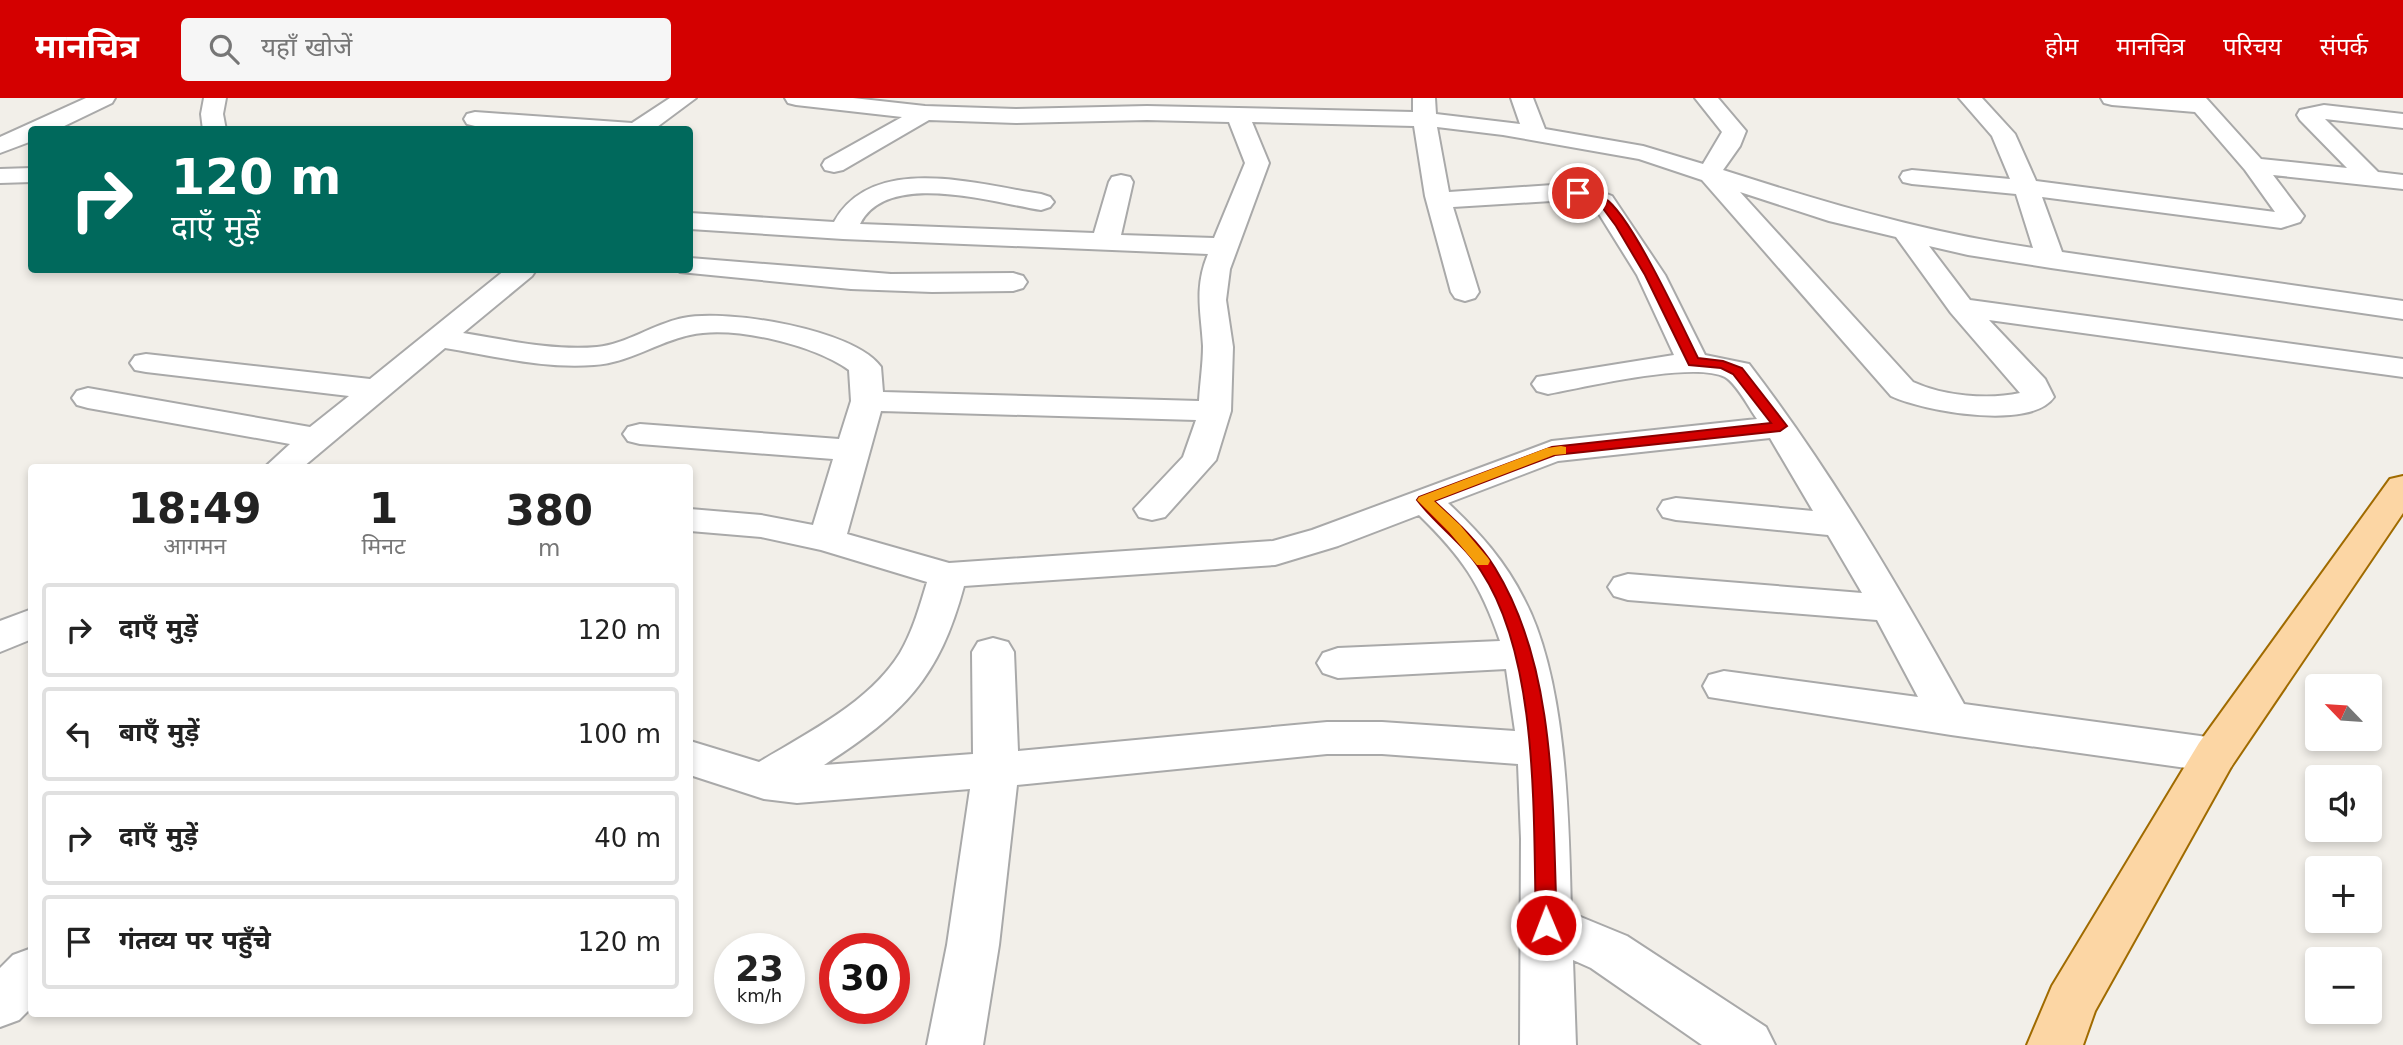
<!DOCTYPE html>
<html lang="hi">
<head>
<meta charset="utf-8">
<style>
  :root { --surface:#fff; --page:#f6f6f6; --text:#222; --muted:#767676; --line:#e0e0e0; --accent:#d40000 }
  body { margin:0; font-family:"DejaVu Sans","Noto Sans Devanagari",sans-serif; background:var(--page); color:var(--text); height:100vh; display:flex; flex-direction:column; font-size:26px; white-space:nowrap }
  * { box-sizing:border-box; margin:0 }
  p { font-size:23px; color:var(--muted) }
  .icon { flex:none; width:38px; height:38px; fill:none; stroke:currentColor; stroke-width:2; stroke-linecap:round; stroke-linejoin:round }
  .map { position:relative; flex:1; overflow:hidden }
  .details { position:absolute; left:28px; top:366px; width:665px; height:553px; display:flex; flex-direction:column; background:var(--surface); border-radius:7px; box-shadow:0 4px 10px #0003 }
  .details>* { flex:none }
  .guide { position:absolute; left:28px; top:28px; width:665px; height:147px; border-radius:7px; box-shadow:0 4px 10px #0003; background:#00695c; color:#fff; overflow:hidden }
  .needle { width:46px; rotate:295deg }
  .buttons { position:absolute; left:2305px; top:576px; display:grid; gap:14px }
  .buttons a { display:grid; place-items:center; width:77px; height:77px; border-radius:7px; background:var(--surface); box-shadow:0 4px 10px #0003; font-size:35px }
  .speed { position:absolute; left:714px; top:835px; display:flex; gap:14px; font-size:35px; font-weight:700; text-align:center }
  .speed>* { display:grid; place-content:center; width:91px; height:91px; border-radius:50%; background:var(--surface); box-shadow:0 4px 10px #0003; line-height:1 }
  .speed small { font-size:18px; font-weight:400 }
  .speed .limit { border:10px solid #d22; background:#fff; color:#111 }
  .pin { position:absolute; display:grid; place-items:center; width:60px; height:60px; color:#fff; margin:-30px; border:4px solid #fff; border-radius:50%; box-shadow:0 2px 7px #0007 }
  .me { position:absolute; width:77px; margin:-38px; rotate:359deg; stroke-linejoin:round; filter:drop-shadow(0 0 5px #0008) }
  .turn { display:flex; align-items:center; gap:24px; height:147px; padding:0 28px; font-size:32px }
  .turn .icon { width:91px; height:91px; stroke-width:2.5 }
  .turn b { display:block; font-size:49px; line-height:60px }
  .eta { display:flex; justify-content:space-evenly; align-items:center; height:119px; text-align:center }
  .eta b { font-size:42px; font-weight:700; line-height:49px }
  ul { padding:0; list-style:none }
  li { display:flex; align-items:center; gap:21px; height:94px; margin:0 14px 10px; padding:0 14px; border:4px solid var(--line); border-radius:7px }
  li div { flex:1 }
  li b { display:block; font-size:26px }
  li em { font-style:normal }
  header { display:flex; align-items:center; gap:42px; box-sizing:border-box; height:98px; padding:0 35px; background:var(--accent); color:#fff }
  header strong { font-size:33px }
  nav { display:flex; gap:38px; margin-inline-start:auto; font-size:24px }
  .search { width:490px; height:63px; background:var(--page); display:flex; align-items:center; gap:18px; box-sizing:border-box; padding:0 24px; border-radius:7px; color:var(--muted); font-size:26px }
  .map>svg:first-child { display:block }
</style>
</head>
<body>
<header>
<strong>मानचित्र</strong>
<div class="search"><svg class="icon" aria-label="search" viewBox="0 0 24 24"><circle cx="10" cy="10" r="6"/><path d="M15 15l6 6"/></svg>यहाँ खोजें</div>
<nav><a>होम</a><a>मानचित्र</a><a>परिचय</a><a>संपर्क</a></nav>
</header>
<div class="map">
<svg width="2403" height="947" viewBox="0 0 2403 947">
  <rect width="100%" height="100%" fill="#f2efe9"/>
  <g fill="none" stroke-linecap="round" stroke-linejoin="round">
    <defs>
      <g id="minor">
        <polygon points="86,0 115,0 112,5 56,32 32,32 32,43 0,55 0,39"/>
        <polygon points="204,0 226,0 223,16 226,32 203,32 201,16"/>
        <polygon points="670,0 696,0 653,32 528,32 475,28 467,26 464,21 467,16 475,14 632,25"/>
        <path d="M785,0h68l72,8 91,3 131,-3 266,6v-14h22l1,16 84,10 -9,-26h22l12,31 98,17 60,18 19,-32 -27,-34h23l28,33 -6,15 -17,24c103,33 204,63 310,78l-17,-54 -104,-10 -9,-2 -3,-5 3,-5 9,-2 98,9 -18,-43 -33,-38h23l33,36 21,47 239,31 -30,-42 -50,-58 -83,-7 -8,-2 -3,-5h105l55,61 86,9 -47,-48 -3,-5 3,-5 24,-5 79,9v14l-78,-9 53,53 25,3v14l-130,-14 31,41 -4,6 -19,6 -239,-31 20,55 341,49v18l-352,-51 -83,-13 -39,-9 41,54 433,59v18l-414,-57 56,59 9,18c-23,34 -131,14 -163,-1l-189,-216 -63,-21 -136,-24 -66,-8 12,65 118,-8 19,2 26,10 53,79 40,80 44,9c82,107 150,223 215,340l251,34 16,5 6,12 -6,12 -16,5 -264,-37 -242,-38 -6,-11 6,-11 15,-4 194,26 -41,-77 -249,-20 -14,-4 -6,-9 6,-9 14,-4 234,19 -34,-58 -152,-15 -13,-3 -5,-8 5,-8 13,-3 137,13 -43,-73 -212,23 -110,42c31,29 57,58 76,96 43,81 45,222 47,314l56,23 139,91 9,18h-73l-111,-77 -18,-8 3,85h-56l1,-206 -3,-75 -136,-10h-55l-310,31 -18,160 -16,100h-56l20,-100 23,-156 -173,14 -33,-4 -74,-24v-34l69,21c48,-29 110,-59 141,-109 13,-22 20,-48 27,-71l-106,-32 -60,-13 -71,-6v-22l71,6 52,10 20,-66 -193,-15 -12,-3 -5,-7 5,-7 12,-3 199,15 12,-38 -2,-31c-35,-25 -115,-45 -159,-35 -33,7 -61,28 -96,30 -50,4 -100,-9 -149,-17l-142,119h-38l25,-23 -202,-36 -11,-3 -5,-7 5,-7 11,-3 222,39 39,-31 -203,-24 -11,-2 -5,-7 5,-7 11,-2 224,25 135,-109h31l-4,6 -69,57c44,7 90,18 134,14 30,-3 56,-23 86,-29 44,-9 171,11 198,49l2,25 316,9c1,-18 4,-37 4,-55 -2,-35 -9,-58 5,-92l-365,-15 -153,-10v-16l144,9c39,-70 144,-37 207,-28l9,3 4,5 -4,5 -9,3c-47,-7 -154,-41 -181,14l234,9 15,-51 3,-5 9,-2 9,2 3,5 -12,53 93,3 31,-75 -16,-41 -82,-2 -131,3 -87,-3 -86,50 -9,2 -9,-2 -3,-5 3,-5 77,-43 -106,-12 -8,-2zM1252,24l162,4 11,70 26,96 4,6 10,3 10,-3 4,-6 -26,-85 114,-7 27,6 43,69 37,80 -137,22 -5,7 5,7 11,3c36,-7 146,-33 177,-17 12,7 24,31 32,42l-205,22 -240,89 -39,11 -324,22 -102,-29 34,-123 315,9 -13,37 -49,52 5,8 13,3 13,-3 51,-57 15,-49 2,-64 -7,-47 4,-31 39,-106zM1740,94l89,29 67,16 55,76 69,80c-32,7 -77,3 -107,-11zM1419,417c43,42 61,68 81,126l-162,7 -15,5 -6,10 6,10 15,5 168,-9 9,62 -133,-9h-55l-309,29 -4,-99 -6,-10 -15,-4 -15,4 -6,10 1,102 -149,11c79,-51 115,-86 140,-179l311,-21 63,-19z"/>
        <polygon points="32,70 32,84 0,85 0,71"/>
        <polygon points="690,160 891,176 1013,175 1023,178 1027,184 1023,190 1013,193 932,194 851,191 680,174 679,172 690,172"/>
        <polygon points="32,511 32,541 0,554 0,523"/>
        <polygon points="32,850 32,909 19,922 0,929 0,870 13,857"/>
      </g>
      <polygon id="major" points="2403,378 2403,415 2231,669 2095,913 2083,947 2027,947 2052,888 2199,645 2390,381"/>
    </defs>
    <use href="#minor" stroke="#a9a9a9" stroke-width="4"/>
    <use href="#major" stroke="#a06b00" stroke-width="4"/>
    <use href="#minor" fill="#fff" fill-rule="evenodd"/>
    <use href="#major" fill="#fcd6a4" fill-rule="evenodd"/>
  </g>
  <path fill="#d40000" stroke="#8a0000" stroke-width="2" d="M1578,92c8,2 19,4 26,8 26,14 79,130 94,160l25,3 19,7 45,58 -7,5 -225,24 -121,46c22,20 46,42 61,67 63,102 57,241 62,357l-3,6 -8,3 -7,-3 -3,-6c-3,-104 4,-265 -55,-354 -17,-27 -45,-46 -64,-71l2,-3 133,-50 219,-24 -38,-49 -12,-6 -32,-3 -44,-90 -29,-49 -17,-23 -25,-7 -1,-3z"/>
  <polygon fill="#f59e0b" points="1561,348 1566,349 1566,356 1554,357 1434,403 1460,427 1488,460 1490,463 1488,467 1477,467 1449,434 1417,402 1419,399 1547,350"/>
</svg>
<div class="buttons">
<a><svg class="needle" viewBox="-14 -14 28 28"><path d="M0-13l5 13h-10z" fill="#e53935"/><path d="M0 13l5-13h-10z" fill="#767676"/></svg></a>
<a><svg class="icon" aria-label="sound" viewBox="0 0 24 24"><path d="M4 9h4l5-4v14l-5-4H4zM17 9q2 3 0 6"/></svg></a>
<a>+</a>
<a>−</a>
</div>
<div class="speed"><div>23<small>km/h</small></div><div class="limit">30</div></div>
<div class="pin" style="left:1578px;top:95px;background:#d93025"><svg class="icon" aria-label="arrive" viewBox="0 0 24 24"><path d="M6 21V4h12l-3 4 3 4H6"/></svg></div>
<svg class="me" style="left:1546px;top:827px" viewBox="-20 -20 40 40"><circle r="17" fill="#d40000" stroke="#fff" stroke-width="3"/><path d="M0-11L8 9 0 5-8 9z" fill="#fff"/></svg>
<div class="guide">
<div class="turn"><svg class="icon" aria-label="right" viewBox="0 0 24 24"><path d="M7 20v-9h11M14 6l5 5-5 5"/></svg><div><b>120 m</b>दाएँ मुड़ें</div></div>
</div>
<section class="details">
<div class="eta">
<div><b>18:49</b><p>आगमन</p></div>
<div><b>1</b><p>मिनट</p></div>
<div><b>380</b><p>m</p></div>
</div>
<ul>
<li><svg class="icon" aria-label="right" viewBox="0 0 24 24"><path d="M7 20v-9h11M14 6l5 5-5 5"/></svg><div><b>दाएँ मुड़ें</b></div><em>120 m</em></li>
<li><svg class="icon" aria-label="left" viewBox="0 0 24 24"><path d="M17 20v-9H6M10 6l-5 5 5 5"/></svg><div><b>बाएँ मुड़ें</b></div><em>100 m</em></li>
<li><svg class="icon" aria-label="right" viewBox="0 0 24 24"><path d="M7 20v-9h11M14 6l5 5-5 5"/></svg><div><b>दाएँ मुड़ें</b></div><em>40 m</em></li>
<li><svg class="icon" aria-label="arrive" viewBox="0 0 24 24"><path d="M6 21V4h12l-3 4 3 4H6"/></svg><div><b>गंतव्य पर पहुँचे</b></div><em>120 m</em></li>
</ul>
</section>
</div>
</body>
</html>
